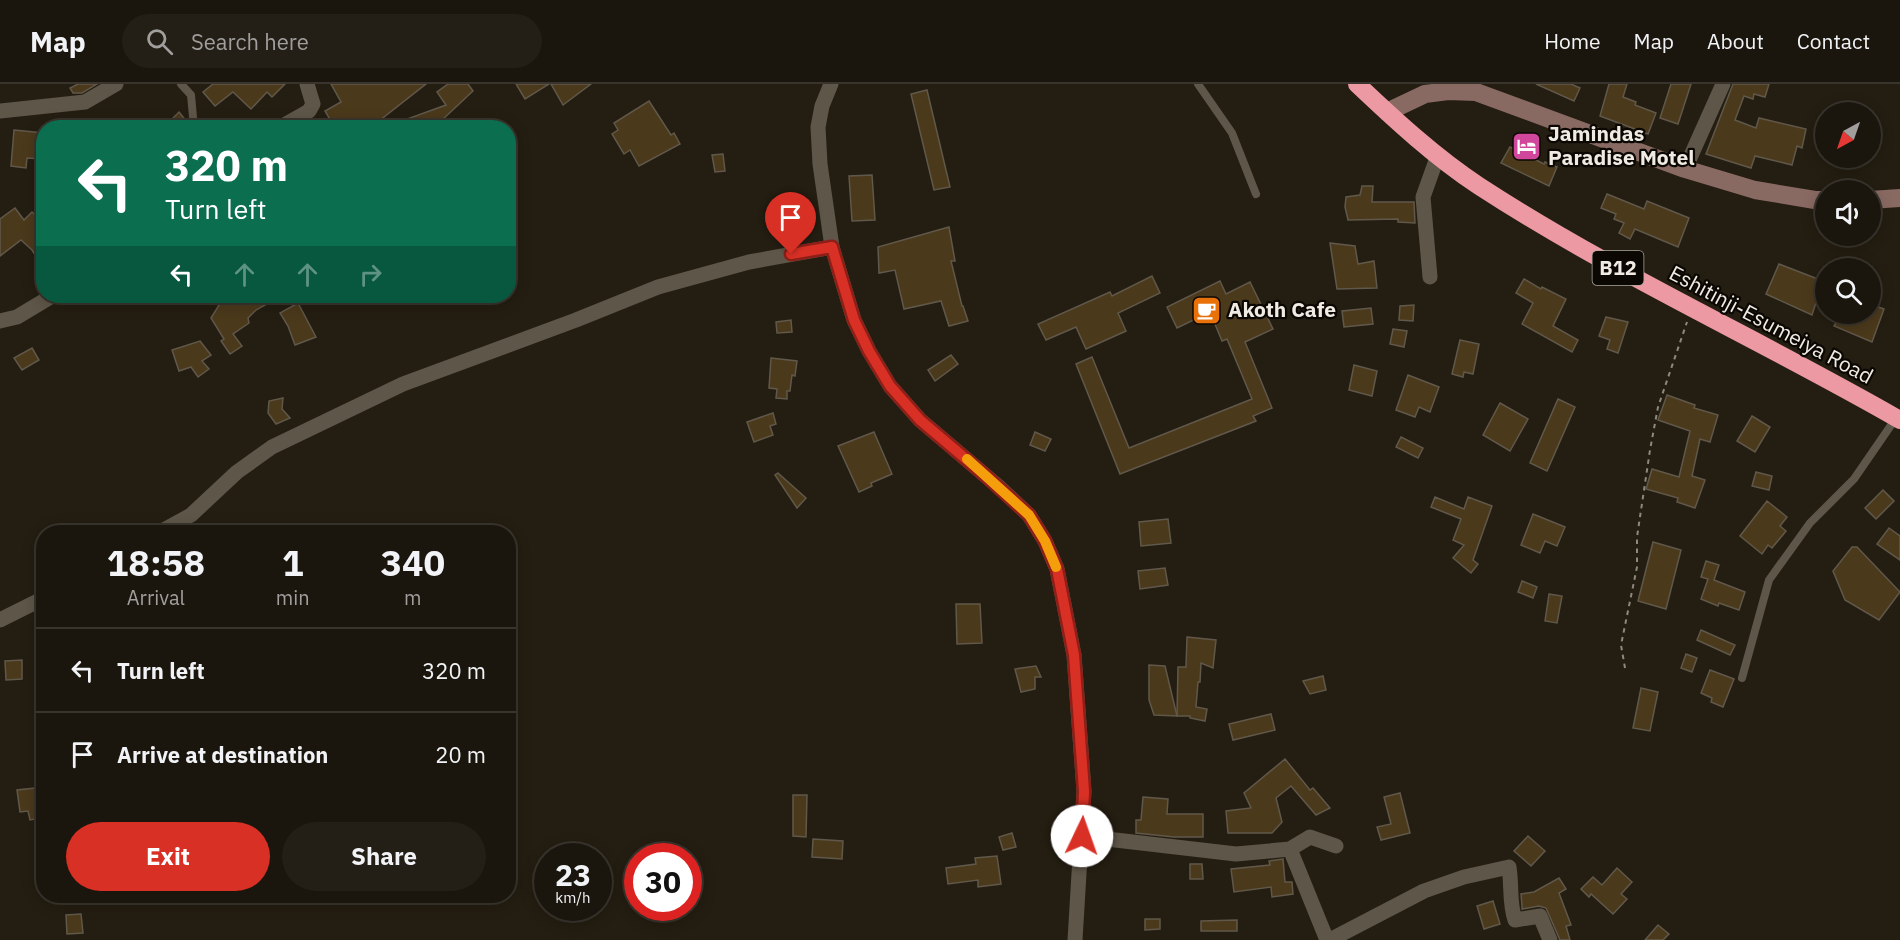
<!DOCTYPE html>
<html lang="en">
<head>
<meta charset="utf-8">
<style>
  :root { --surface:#1b160d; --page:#241f16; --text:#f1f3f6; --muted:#a09f9d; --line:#39352e; --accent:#d93025 }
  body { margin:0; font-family:"IBM Plex Sans",sans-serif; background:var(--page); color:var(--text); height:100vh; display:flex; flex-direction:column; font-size:22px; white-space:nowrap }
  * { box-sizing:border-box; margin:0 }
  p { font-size:20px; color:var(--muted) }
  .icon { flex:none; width:33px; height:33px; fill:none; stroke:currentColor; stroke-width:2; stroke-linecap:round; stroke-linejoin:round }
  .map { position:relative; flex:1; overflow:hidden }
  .panel { position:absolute; left:36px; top:441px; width:480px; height:378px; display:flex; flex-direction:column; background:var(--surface); border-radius:24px; box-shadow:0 3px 15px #0003,0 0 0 2px var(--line) }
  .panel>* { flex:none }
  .hud { position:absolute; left:36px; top:36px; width:480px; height:183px; border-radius:24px; box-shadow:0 3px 15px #0003,0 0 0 2px var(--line); background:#0b6e4f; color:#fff; overflow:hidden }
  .needle { width:39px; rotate:220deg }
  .buttons { position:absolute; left:1815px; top:18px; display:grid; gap:12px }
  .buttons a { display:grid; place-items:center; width:66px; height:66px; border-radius:50%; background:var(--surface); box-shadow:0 3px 15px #0003,0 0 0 2px var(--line); font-size:30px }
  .speed { position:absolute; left:534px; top:759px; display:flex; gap:12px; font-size:30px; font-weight:700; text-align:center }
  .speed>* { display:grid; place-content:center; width:78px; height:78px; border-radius:50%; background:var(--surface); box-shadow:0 3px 15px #0003,0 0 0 2px var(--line); line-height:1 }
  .speed small { font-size:15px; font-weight:400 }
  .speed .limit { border:9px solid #d22; background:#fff; color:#111 }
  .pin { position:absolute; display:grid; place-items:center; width:51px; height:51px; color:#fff; margin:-62px -26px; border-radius:50% 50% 50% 0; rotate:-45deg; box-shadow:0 0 6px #0007 }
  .pin .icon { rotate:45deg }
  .me { position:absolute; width:66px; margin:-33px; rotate:3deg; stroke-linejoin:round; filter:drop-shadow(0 0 4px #0008) }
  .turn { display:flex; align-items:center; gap:21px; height:126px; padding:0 30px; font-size:27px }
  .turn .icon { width:78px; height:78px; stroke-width:2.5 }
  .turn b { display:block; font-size:42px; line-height:51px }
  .lanes { display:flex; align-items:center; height:57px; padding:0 30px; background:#0003; justify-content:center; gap:30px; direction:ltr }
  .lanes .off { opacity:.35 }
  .eta { display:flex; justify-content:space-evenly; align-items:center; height:102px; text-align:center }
  .eta b { font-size:36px; font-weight:800; line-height:42px }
  .cta { display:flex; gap:12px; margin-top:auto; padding:12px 30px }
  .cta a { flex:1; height:69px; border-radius:36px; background:var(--accent); color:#fff; font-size:24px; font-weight:800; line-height:69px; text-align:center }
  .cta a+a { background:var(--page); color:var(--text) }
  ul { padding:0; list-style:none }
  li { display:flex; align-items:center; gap:18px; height:84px; padding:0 30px; border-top:2px solid var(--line) }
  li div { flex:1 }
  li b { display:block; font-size:22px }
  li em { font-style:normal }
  header { display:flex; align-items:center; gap:36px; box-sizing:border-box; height:84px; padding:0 30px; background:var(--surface); border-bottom:2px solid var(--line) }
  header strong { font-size:28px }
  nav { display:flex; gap:33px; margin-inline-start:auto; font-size:21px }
  .search { width:420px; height:54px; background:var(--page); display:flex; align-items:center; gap:15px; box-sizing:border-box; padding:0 21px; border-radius:33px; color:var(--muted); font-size:22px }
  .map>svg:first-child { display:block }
</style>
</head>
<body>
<header>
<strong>Map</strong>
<div class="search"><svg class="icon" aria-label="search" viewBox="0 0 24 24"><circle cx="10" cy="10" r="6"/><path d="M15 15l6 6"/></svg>Search here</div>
<nav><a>Home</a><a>Map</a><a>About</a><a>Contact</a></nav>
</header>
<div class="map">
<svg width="1900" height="856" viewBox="0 0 1900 856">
  <rect width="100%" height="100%" fill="#241d11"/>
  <g fill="#4b391b" stroke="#60584a" stroke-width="1.5">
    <polygon points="78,0 97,0 82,9 73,9 70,4"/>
    <polygon points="213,0 285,0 272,13 267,8 251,25 233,8 215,22 203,8"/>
    <polygon points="331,0 426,0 370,44 335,44 325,27 341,18"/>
    <polygon points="448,0 468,0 473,7 441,37 429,44 414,44 407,35 446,21 437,8"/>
    <polygon points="516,0 549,0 525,15"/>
    <polygon points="551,0 591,0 563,21"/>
    <polygon points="1536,0 1571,0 1580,4 1574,17"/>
    <polygon points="1609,0 1627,0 1623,13 1636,18 1635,21 1656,29 1648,50 1600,32"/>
    <polygon points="1671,0 1691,0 1678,40 1660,34"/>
    <polygon points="1733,0 1769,0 1765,13 1754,10 1753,15 1744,12 1735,36 1756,44 1759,34 1806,45 1802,64 1797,62 1792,81 1755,72 1751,84 1706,70"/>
    <polygon points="927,6 950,103 934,106 911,10"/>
    <polygon points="649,17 671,51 674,49 680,60 639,82 630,66 624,70 612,50 618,46 614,39"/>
    <polygon points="179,28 187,38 188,44 163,44"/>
    <polygon points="14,46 44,49 44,75 27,74 26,84 11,82"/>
    <polygon points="1510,63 1544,80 1545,78 1557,83 1549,102 1501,79"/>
    <polygon points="723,70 725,87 715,88 712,71"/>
    <polygon points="872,91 875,136 852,137 849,92"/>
    <polygon points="1362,102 1373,102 1372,118 1414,118 1415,139 1398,138 1398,135 1348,136 1345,123 1346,113 1360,111"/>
    <polygon points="1607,110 1644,125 1647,117 1689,134 1678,163 1635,145 1630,155 1619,149 1624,139 1614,135 1616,130 1601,124"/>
    <polygon points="15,124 24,136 32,128 44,139 44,185 32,166 21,156 0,172 0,135"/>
    <polygon points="949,143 955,177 951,177 962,222 963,222 968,237 949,242 941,217 904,225 895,186 879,189 878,163"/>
    <polygon points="1330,159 1355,162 1358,180 1374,177 1377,204 1337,205"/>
    <polygon points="1779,180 1823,197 1812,231 1766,210"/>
    <polygon points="1152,192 1160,209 1118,229 1126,247 1086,265 1076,243 1046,256 1038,240 1110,208 1112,212"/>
    <polygon points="1524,195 1541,205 1542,203 1566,215 1553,242 1578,256 1572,268 1522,240 1533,219 1516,209"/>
    <polygon points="1220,197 1226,210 1250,198 1273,245 1245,258 1272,324 1253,332 1256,337 1120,390 1076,280 1092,273 1129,364 1252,315 1227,255 1222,257 1210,228 1177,244 1167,223"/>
    <polygon points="236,212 281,212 256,226 248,234 249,239 233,250 242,262 230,270 221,257 224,255 211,234 219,221"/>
    <polygon points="298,219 316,253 295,261 288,242 280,229"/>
    <polygon points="1870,220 1884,225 1872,258 1834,242 1841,230 1870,230"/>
    <polygon points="1414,221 1413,237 1399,236 1400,222"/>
    <polygon points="1371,224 1373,240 1344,243 1342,227"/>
    <polygon points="1606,233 1628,238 1618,269 1607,265 1610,256 1599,252"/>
    <polygon points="791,236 792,248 777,249 776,238"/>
    <polygon points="1393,245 1407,247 1404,263 1390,260"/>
    <polygon points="1460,256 1479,260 1473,290 1464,288 1463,293 1452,290"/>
    <polygon points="200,257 211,271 202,277 209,285 198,293 191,283 179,287 172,266"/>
    <polygon points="32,264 39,276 22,286 14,274"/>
    <polygon points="951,271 958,280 935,297 928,286"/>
    <polygon points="771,274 797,277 795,292 792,291 790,307 787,307 787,315 776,314 777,305 769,304"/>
    <polygon points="1354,281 1377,287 1372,312 1349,306"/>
    <polygon points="1408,291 1439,303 1430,328 1419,323 1415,333 1396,326"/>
    <polygon points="1667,311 1695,321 1694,324 1718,331 1710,358 1700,355 1692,392 1705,396 1695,424 1677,418 1678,414 1646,405 1652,385 1679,393 1690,347 1658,336"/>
    <polygon points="283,314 282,325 290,334 276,340 268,329 269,317"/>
    <polygon points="1558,315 1575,323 1547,387 1530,379"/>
    <polygon points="1500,319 1528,335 1510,367 1483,351"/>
    <polygon points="773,329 776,340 770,342 773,351 754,358 747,338"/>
    <polygon points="1752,332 1770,343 1755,368 1737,357"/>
    <polygon points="874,348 892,390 871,399 872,402 859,408 838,362"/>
    <polygon points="1035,348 1051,355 1045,367 1030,361"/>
    <polygon points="1401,353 1423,364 1418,374 1396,363"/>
    <polygon points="1756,388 1772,392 1769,406 1752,402"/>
    <polygon points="778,389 806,414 797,424 775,391"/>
    <polygon points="1883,406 1894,417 1876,435 1865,424"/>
    <polygon points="1435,413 1464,425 1468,413 1492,422 1473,476 1478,480 1471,489 1453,474 1464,461 1453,456 1461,435 1431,423"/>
    <polygon points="1767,417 1787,433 1780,442 1786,447 1772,464 1768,461 1762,470 1740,452"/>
    <polygon points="1533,430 1565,443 1557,462 1545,457 1540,469 1521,461"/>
    <polygon points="1168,435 1171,459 1141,462 1139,438"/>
    <polygon points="1889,444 1900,452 1900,476 1877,460"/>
    <polygon points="1653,458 1681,466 1666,525 1638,517"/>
    <polygon points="1852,463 1857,463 1900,508 1879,536 1845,516 1833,487"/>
    <polygon points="1706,477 1719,481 1714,496 1745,508 1739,526 1719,519 1718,522 1701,515 1708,495 1701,493"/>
    <polygon points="1165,484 1168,501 1140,505 1138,487"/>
    <polygon points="1522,497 1537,503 1533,514 1518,508"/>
    <polygon points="1549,510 1562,512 1557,539 1545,537"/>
    <polygon points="956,520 980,520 982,559 957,560"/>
    <polygon points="1701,546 1735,561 1730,571 1697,556"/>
    <polygon points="1187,553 1216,556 1213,584 1201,579 1200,598 1198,598 1196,623 1207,625 1205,637 1190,634 1190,632 1177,632 1178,583 1186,583"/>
    <polygon points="1686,570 1697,574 1692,588 1681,584"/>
    <polygon points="22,576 22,595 6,596 5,577"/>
    <polygon points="1149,581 1165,582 1177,632 1154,631 1149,616"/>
    <polygon points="1036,582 1041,593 1035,593 1035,605 1021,608 1015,585"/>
    <polygon points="1710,586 1734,595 1723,623 1711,618 1712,614 1701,609"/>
    <polygon points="1323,592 1326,606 1310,610 1303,597"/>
    <polygon points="1641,604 1658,608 1650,647 1633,644"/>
    <polygon points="1271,630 1275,646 1233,656 1229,640"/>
    <polygon points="1285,675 1310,706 1313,704 1330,724 1316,731 1291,702 1276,714 1282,738 1272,749 1228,749 1226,727 1251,724 1244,709"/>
    <polygon points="44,703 44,725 40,726 41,734 30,736 28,727 20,728 17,706"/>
    <polygon points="1400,709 1410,749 1381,756 1377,743 1391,740 1384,713"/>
    <polygon points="793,711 807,711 806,753 793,752"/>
    <polygon points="1143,713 1168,715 1167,730 1203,730 1203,753 1174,753 1136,749 1136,736 1141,736"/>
    <polygon points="1012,749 1016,763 1003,766 999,753"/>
    <polygon points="1528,752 1545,767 1531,782 1514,767"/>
    <polygon points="813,755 843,757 842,775 812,773"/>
    <polygon points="997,772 1001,800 978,803 978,796 948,800 946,784 976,780 975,774"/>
    <polygon points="1283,775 1285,798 1292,798 1293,810 1272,813 1271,803 1234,808 1231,785 1270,781 1269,777"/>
    <polygon points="1190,780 1202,780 1203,795 1190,795"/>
    <polygon points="1617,784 1632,798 1621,810 1627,815 1613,830 1591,810 1589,813 1581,805 1593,793 1602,801"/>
    <polygon points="1559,794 1566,805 1559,809 1571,841 1566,842 1570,856 1560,856 1546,824 1539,822 1522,825 1522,822 1521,810 1534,808"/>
    <polygon points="1493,817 1500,840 1484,845 1477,822"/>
    <polygon points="81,830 83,849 67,850 66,831"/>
    <polygon points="1145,835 1160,835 1160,845 1145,846"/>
    <polygon points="1237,836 1237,847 1201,847 1201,837"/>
    <polygon points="1658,841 1669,850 1663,856 1645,856"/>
  </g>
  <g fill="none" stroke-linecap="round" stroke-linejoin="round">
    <polyline stroke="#8e887e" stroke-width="2" stroke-dasharray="4.5 4.5" stroke-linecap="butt" points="1625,584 1621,561 1637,483 1637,453 1650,366 1658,323 1687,238"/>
    <g stroke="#5e5648" stroke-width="8">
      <polyline points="181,0 191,11 194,44"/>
      <polyline points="1198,0 1232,49 1256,110"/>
      <polyline points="1742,594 1769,496 1810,439 1854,395 1896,334"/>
    </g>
    <g stroke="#5e5648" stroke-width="15">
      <polyline points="831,0 822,22 818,43 820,80 832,163 854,236 869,267 890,302 920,336 999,403 1029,431 1045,457 1057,485 1074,571 1084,707 1075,856"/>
      <polyline points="0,27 85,18 116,0"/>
      <polyline points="279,44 309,27 313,20 307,0"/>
      <polyline points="1685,85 1723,0"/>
      <polyline points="1430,193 1423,113 1438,71"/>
      <polyline points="0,237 17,233 52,212"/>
      <polyline points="160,448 191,431 237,388 272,363 403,300 576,236 658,203 749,178 832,163"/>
      <polyline points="0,536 44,514"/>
      <polyline points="1081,752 1236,770 1290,765 1310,753 1336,762"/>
      <polyline points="1290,765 1327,856"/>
      <path d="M1330,856l94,-49 40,-14 45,-10c3,18 0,36 6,53l25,-4 10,24"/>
    </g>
    <g stroke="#896a63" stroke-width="18">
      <polyline points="1387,28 1425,10 1448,7 1476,8 1685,85 1755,106 1815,116 1826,116"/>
      <polyline points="1870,116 1900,114"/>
    </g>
    <path stroke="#ed99a3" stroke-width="18" d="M1357,0c38,36 78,73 122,102 135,88 282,154 421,234"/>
  </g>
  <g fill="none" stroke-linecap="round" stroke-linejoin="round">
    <defs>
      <polyline id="route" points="791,170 832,163 854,236 869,267 890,302 920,336 986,392 1029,431 1045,457 1057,485 1074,571 1084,707 1082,752"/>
    </defs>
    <use href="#route" stroke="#8d1f18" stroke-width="15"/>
    <use href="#route" stroke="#d93025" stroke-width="10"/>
    <polyline stroke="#f59e0b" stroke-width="10" points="967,375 1029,431 1045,457 1056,483"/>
  </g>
  <defs>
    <symbol id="hotel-square" viewBox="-11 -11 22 22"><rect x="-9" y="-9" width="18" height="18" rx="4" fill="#d1479c" stroke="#0b0804"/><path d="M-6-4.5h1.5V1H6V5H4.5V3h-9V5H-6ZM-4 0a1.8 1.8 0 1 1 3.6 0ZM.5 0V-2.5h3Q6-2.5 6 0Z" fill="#fff"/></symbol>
    <symbol id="cafe-square" viewBox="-11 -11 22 22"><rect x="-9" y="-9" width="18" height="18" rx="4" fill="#e8710a" stroke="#0b0804"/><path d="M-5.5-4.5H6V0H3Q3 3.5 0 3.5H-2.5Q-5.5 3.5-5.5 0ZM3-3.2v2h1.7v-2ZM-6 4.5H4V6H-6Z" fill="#fff"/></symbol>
  </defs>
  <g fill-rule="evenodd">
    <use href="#hotel-square" x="1510" y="46" width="33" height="33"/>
    <use href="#cafe-square" x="1190" y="210" width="33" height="33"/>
  </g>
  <g text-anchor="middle" stroke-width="4.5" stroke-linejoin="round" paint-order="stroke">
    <rect fill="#0b0804" stroke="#aba7a0" stroke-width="1.5" x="1592.5" y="167" width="51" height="34" rx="4.5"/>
    <g font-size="20" font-weight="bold" fill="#f0ebe3">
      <text x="1618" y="191">B12</text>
    </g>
    <g font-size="21" font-weight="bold" fill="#f0ebe3" stroke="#0b0804" text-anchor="start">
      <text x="1548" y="57">Jamindas<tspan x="1548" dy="24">Paradise Motel</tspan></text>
      <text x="1228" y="233">Akoth Cafe</text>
    </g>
    <g font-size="21" fill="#f0ebe3" stroke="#0b0804">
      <text transform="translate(1771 241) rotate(28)" y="7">Eshitinji-Esumeiya Road</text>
    </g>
  </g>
</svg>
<div class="buttons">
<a><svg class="needle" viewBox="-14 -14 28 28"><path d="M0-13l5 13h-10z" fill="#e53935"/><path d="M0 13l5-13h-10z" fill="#a09f9d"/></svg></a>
<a><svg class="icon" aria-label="sound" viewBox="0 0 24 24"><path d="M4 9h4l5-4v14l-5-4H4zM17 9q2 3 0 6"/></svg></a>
<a><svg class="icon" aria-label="search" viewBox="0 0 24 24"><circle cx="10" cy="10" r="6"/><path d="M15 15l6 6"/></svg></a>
</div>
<div class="speed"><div>23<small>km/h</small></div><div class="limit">30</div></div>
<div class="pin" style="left:791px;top:170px;background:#d93025"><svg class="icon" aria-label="arrive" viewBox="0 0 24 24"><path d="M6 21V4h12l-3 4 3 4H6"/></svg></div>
<svg class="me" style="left:1082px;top:752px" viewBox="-20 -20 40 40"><circle r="19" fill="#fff"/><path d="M0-13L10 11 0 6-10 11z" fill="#d93025"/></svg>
<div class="hud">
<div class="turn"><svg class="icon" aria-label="left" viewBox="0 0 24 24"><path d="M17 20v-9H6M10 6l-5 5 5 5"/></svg><div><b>320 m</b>Turn left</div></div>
<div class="lanes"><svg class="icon" aria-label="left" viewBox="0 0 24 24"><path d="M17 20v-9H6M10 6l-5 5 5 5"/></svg><svg class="icon off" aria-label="ahead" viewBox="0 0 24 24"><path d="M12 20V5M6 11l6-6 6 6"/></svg><svg class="icon off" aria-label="ahead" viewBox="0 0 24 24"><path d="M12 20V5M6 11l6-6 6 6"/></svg><svg class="icon off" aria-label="right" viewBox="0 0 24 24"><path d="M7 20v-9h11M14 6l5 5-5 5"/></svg></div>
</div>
<section class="panel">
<div class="eta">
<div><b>18:58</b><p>Arrival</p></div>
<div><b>1</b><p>min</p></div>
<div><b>340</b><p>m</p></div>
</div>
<ul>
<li><svg class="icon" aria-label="left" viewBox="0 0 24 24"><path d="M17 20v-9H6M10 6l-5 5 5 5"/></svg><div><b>Turn left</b></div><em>320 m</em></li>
<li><svg class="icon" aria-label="arrive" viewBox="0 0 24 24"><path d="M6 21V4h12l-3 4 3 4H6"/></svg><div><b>Arrive at destination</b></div><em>20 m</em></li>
</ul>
<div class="cta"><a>Exit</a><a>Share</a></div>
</section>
</div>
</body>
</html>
